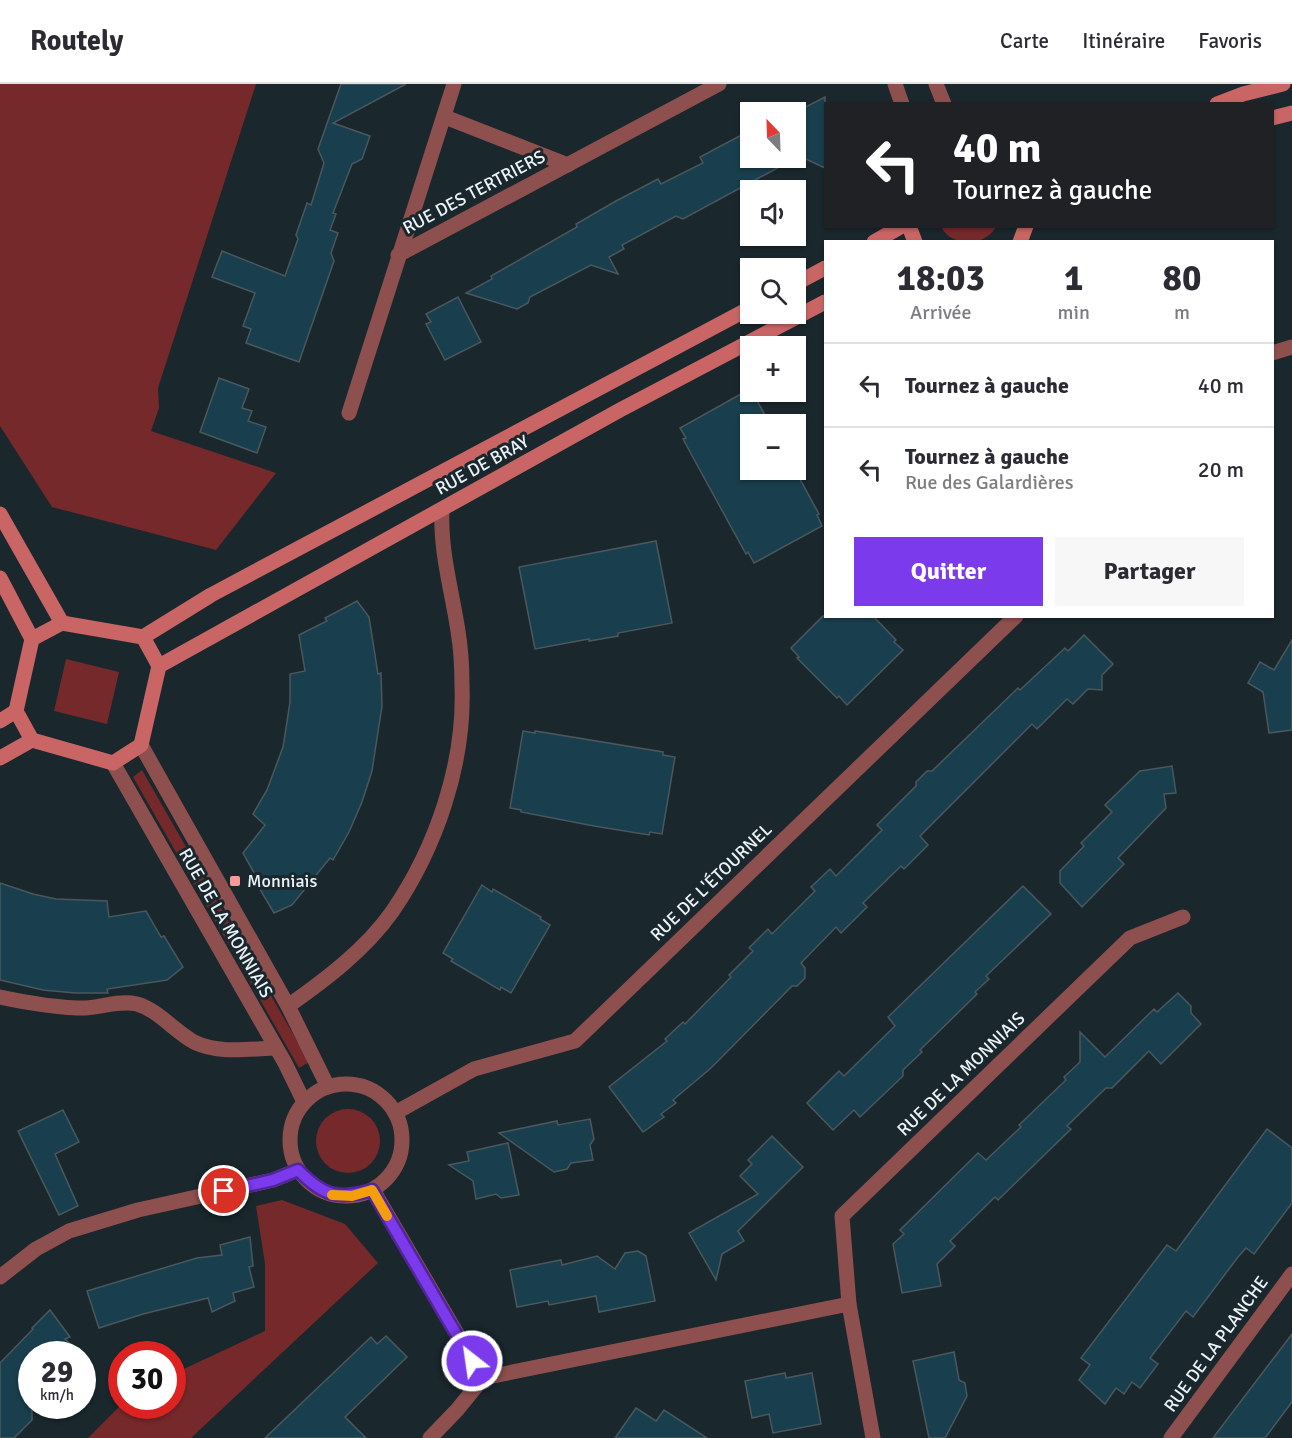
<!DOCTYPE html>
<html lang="fr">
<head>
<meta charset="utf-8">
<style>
  :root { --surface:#fff; --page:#f7f7f7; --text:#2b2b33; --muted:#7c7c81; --line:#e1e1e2; --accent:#7c3aed }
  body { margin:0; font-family:Signika,sans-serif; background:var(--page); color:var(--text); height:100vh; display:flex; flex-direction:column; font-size:22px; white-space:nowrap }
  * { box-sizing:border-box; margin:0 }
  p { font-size:20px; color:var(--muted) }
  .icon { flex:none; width:33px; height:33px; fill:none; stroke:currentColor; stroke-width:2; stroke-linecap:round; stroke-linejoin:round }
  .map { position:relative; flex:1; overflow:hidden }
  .details { position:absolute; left:824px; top:156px; width:450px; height:378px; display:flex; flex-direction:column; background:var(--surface); border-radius:0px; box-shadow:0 2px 4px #0004 }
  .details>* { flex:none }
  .banner { position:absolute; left:824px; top:18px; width:450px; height:126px; border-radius:0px; box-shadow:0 2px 4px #0004; background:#202124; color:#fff; overflow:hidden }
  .needle { width:39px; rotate:337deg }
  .tools { position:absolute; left:740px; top:18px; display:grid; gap:12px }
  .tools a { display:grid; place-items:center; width:66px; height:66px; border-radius:0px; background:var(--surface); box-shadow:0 2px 4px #0004; font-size:30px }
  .speed { position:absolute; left:18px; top:1257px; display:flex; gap:12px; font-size:30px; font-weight:700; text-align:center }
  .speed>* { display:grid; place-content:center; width:78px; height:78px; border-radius:50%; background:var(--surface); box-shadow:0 2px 4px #0004; line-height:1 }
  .speed small { font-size:15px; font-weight:400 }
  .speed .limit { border:9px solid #d22; background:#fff; color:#111 }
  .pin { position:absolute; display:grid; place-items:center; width:51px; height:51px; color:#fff; margin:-26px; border:3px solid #fff; border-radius:50%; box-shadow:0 2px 6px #0007 }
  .me { position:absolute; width:66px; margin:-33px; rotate:330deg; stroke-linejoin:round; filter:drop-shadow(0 0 4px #0008) }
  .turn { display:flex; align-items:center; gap:21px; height:126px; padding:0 30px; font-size:27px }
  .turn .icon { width:78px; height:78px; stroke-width:2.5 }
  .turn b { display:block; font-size:42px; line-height:51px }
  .eta { display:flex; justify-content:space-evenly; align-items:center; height:102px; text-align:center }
  .eta b { font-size:36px; font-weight:700; line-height:42px }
  .primary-button { display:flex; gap:12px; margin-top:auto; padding:12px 30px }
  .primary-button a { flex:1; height:69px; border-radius:0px; background:var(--accent); color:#fff; font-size:24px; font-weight:700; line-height:69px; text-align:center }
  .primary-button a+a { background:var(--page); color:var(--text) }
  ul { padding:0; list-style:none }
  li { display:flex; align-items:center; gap:18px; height:84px; padding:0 30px; border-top:2px solid var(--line) }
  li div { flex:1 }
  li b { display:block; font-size:22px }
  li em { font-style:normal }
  header { display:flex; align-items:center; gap:36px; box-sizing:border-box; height:84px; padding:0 30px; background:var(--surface); border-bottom:2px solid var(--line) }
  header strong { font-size:28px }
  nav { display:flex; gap:33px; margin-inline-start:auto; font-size:21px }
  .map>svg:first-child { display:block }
</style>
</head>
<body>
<header>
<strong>Routely</strong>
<nav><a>Carte</a><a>Itinéraire</a><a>Favoris</a></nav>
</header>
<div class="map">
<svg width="1292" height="1354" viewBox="0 0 1292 1354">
  <rect width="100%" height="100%" fill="#1a272d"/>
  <g fill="#76292b">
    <polygon points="0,0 256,0 158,304 159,324 151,347 276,389 216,466 52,423 0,342"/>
    <path d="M941,143h55c-12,20 -43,21 -55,0z"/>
    <polygon points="66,575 119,588 107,640 54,627"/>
    <polygon points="142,686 309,978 299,984 133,693"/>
    <circle cx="348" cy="1057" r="32"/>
    <polygon points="282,1116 345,1140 378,1179 191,1354 88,1354 121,1321 172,1322 173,1290 265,1247 265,1180 256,1122"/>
  </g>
  <g fill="#193e4d" stroke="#4a585e" stroke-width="1.5">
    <polygon points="341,0 406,0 333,39 370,52 362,75 352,80 333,129 336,130 330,146 338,149 331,169 334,177 299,278 246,259 251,245 243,242 255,209 212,193 222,167 285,192 298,155 296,151 307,119 311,121 324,79 318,65"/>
    <polygon points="825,13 825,84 806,75 797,80 794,75 683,135 676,132 622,161 624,165 609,173 618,190 591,181 530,213 528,219 517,225 466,209 492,195 491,192 577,143 576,140 616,117 658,95 661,100 703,79 700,73 749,47 750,74 795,74 795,28 790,28 795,26 796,28"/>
    <polygon points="458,213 481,258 445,276 426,240 431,238 426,230"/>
    <polygon points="219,294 249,305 242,324 252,327 248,337 266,343 257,369 200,348"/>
    <polygon points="748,306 754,316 756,315 770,340 750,340 750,386 795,386 819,430 817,431 822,442 754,479 748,468 746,470 719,421 683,355 686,354 680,344"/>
    <polygon points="656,457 672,539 618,549 618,552 589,557 589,555 535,565 519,483"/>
    <polygon points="357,517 369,533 378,590 381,589 382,622 372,687 362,718 349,748 333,776 330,774 292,821 274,829 255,797 258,796 243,769 265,741 253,730 267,706 283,663 290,618 290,590 305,587 299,551 327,537 325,534"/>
    <polygon points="823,532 873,532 896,556 894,558 903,566 847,621 839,612 837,614 797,574 799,573 791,564"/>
    <polygon points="1084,551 1113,580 1102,591 1102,606 1088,605 1073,620 1067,615 1037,645 1032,640 920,752 928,761 904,785 901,782 863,819 867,823 841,849 836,843 801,879 805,884 805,894 797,902 792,902 711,984 673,1016 676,1019 661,1030 664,1033 643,1048 609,1003 667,957 665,955 683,938 685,940 731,893 729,891 753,867 749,864 768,845 772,850 815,807 811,803 830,785 836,792 882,746 877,741 916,702 916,698 927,687 932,687 1018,604 1020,606 1065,564 1068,567"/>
    <polygon points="1292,556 1292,646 1269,649 1263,608 1248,599 1260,578 1274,586"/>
    <polygon points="523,647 535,649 535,647 663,668 663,671 675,673 662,750 650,748 649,751 594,742 521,728 521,726 510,724"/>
    <polygon points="1172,682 1176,709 1164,710 1166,724 1118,774 1124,780 1082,823 1060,799 1060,787 1084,762 1081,759 1112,728 1105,721 1140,687"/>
    <polygon points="0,799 33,810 56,815 107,817 109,833 146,827 161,853 164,852 183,883 167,896 107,905 108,909 75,909 43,906 0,896"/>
    <polygon points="482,801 492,808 493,805 541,833 540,835 550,841 511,909 501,903 500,906 451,877 453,875 443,869"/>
    <polygon points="1023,802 1051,830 986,892 989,895 975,908 977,910 920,966 922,968 903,986 903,992 860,1033 854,1026 833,1046 807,1019 839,987 844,992 895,942 888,933"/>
    <polygon points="1178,909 1191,922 1191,929 1201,940 1161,980 1149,967 1112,1004 1106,1004 1067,1042 1071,1045 998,1116 995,1113 950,1157 955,1162 937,1180 941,1202 902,1209 893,1160 904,1150 900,1146 978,1069 986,1076 1021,1043 1019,1041 1066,996 1064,993 1080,978 1080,948 1105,973 1154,925 1157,928"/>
    <polygon points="63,1026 79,1058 55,1070 78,1122 59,1131 18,1047"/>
    <polygon points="590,1035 594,1055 590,1061 593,1076 571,1079 567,1085 554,1088 499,1049 557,1037 558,1041"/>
    <polygon points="1267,1045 1292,1064 1292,1119 1254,1170 1246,1164 1238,1173 1193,1233 1186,1227 1150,1274 1158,1280 1140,1304 1132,1298 1124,1310 1116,1304 1105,1320 1079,1296 1090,1281 1081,1274 1167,1161 1176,1167"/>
    <polygon points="772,1052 803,1083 738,1147 744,1157 722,1170 716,1196 689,1149 758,1110 740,1092 752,1080 748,1076"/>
    <polygon points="508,1059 519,1111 501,1114 496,1110 476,1115 473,1097 449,1081 469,1077 467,1068"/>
    <polygon points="250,1153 253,1182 249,1183 254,1203 233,1209 235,1217 212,1228 208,1214 143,1230 99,1244 87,1207 197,1174 222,1171 220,1161"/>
    <polygon points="638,1167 646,1172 655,1217 599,1228 596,1212 549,1221 548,1217 517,1223 510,1186 561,1176 562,1181 597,1172 615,1185 625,1169"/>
    <polygon points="50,1226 70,1253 65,1255 81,1270 32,1270 32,1336 14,1354 0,1354 0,1279 33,1245 32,1244"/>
    <polygon points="1292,1250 1292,1318 1265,1354 1213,1354"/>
    <polygon points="386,1252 407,1273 345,1333 366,1354 265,1354 371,1253 377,1260"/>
    <polygon points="954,1268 959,1296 965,1299 967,1312 945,1354 929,1354 913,1277"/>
    <polygon points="785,1289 786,1294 812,1289 821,1340 773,1349 769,1330 752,1334 745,1297"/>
    <polygon points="636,1324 656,1337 664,1326 707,1354 615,1354"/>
  </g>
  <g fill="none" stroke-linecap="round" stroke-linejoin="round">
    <g stroke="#8e504e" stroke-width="15">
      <polyline points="895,0 902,20"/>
      <polyline points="936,0 944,20"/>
      <polyline points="445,33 568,81"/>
      <polyline points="398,171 719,0"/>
      <polyline points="1272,269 1292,263"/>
      <polyline points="349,329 454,0"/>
      <polyline points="141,661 288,922 328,1003"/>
      <polyline points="113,679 285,979 304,1018"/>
      <path d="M0,913c28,6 57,11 86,11 17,-1 34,-8 51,-4 21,6 37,27 57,38 24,12 56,7 81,6"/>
      <path d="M288,922c37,-26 77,-56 104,-94 44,-64 73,-148 70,-226 0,-18 -1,-37 -4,-55 -6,-40 -18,-80 -16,-121"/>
      <circle cx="346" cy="1056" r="56"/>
      <polyline points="395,1029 474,985 575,957 1016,532"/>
      <polyline points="373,1106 483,1294"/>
      <polyline points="0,1193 36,1165 69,1147 138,1126 273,1096 298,1086"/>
      <polyline points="849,1220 873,1354"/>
      <polyline points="430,1354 457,1326 483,1294 849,1220 842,1132 1130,854 1183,833"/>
      <polyline points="1171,1354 1292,1190"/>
    </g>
    <g stroke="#c96665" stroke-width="15">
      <polyline points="1217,20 1243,10 1283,0"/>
      <polyline points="1272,34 1292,29"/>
      <polyline points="909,142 915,158"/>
      <polyline points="874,158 902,142"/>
      <polyline points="1020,158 1026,142"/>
      <polyline points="795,200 825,184"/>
      <polyline points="0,430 62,539"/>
      <polyline points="0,494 32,555"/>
      <polygon points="62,539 143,553 159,582 141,661 113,679 32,656 16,627 32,555"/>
      <polyline points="143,553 211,511 750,224"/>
      <polyline points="159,582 620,326 825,218"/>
      <polyline points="0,637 16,627"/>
      <polyline points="0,674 32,656"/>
    </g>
  </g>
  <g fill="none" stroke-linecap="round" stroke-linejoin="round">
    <defs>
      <path id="route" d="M224,1107l49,-11 25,-10c25,26 40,30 74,20l100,171"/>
    </defs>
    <use href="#route" stroke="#51269a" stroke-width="15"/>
    <use href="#route" stroke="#7c3aed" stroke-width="10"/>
    <polyline stroke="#f59e0b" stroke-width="10" points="332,1111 352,1112 372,1106 387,1132"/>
  </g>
  <rect fill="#f59b98" stroke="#1a272d" stroke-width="2" x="229" y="791" width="12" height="12" rx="3"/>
  <g text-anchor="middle" stroke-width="6" stroke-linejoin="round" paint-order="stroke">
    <g font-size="18" fill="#ebf4f8" stroke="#1a272d">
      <text transform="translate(474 108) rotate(-28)" y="6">RUE DES TERTRIERS</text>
      <text transform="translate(482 381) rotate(-29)" y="6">RUE DE BRAY</text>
      <text transform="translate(711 798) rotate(-44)" y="6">RUE DE L'ÉTOURNEL</text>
      <text transform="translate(226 839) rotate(60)" y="6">RUE DE LA MONNIAIS</text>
      <text transform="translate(961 990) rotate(-44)" y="6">RUE DE LA MONNIAIS</text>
      <text transform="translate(1216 1260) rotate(-54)" y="6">RUE DE LA PLANCHE</text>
    </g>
    <g font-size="18" fill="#ebf4f8" stroke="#1a272d" text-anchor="start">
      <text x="247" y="803">Monniais</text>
    </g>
  </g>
</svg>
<div class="tools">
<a><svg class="needle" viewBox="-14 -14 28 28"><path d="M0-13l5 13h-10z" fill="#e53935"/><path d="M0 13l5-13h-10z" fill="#7c7c81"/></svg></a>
<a><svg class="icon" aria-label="sound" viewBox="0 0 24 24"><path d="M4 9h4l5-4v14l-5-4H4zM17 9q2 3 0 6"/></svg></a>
<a><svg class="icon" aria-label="search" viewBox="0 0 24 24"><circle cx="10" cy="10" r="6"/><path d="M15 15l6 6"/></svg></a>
<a>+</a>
<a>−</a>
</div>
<div class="speed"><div>29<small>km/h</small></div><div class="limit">30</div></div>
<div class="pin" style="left:224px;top:1107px;background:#d93025"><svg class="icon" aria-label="arrive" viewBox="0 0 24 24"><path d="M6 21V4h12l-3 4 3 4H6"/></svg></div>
<svg class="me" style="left:472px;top:1277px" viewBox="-20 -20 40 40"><circle r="17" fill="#7c3aed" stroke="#fff" stroke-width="3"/><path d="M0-11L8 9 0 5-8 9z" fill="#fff"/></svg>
<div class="banner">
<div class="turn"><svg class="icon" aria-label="left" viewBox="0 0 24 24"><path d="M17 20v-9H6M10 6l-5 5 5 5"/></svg><div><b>40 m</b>Tournez à gauche</div></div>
</div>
<section class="details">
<div class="eta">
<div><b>18:03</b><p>Arrivée</p></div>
<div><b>1</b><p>min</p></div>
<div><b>80</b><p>m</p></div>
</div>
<ul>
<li><svg class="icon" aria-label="left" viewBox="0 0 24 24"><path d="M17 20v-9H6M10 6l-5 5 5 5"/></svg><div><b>Tournez à gauche</b></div><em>40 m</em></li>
<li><svg class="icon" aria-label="left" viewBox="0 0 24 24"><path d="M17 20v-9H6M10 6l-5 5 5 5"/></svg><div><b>Tournez à gauche</b><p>Rue des Galardières</p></div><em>20 m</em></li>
</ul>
<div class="primary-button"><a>Quitter</a><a>Partager</a></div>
</section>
</div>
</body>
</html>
